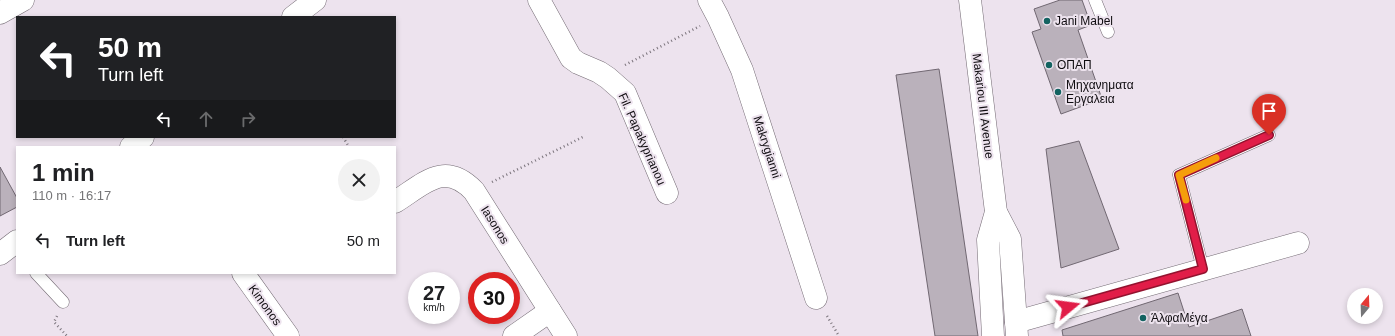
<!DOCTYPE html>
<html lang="en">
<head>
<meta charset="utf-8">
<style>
  :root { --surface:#fff; --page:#f2f2f2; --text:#202124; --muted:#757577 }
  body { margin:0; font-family:Arial,sans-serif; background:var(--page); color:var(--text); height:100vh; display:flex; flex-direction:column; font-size:15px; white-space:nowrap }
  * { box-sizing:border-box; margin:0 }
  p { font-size:13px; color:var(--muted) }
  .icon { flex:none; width:22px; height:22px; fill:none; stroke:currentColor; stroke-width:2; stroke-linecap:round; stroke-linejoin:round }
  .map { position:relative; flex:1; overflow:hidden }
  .side { position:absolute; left:16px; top:146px; width:380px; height:128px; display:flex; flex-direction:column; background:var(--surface); border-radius:0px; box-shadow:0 2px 6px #0003 }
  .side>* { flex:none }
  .guide { position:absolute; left:16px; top:16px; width:380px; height:122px; border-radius:0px; box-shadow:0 2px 6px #0003; background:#202124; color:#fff; overflow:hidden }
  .needle { width:26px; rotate:19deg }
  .controls { position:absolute; left:1347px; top:288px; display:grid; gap:8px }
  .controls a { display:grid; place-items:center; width:36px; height:36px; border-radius:50%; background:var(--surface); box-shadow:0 2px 6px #0003; font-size:20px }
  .speed { position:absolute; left:408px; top:272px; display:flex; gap:8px; font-size:20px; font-weight:700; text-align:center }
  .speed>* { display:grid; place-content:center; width:52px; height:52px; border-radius:50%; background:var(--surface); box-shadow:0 2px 6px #0003; line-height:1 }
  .speed small { font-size:10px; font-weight:400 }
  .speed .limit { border:6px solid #d22; background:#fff; color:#111 }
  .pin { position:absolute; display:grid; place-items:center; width:34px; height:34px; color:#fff; margin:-41px -17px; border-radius:50% 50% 50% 0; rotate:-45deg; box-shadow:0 0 4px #0007 }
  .pin .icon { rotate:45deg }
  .me { position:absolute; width:44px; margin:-22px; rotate:74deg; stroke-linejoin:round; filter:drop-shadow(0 0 3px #0008) }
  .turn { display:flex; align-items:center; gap:14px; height:84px; padding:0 16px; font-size:18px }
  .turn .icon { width:52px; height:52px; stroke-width:2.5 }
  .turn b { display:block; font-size:28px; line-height:34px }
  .lanes { display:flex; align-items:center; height:38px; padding:0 16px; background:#0003; justify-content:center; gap:20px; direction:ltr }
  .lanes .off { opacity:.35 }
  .round { display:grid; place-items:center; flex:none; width:42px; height:42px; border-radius:21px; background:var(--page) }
  .summary { display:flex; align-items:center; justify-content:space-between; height:68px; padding:0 16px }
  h1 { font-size:24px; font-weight:700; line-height:30px }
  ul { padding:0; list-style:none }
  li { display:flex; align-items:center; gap:12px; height:52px; padding:0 16px }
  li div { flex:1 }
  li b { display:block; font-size:15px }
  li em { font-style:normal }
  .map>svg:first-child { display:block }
</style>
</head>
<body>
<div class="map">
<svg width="1395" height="336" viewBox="0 0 1395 336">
  <rect width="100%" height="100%" fill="#ede3ee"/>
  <g fill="#bab1bb" stroke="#716872">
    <polygon points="1060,0 1082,0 1091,25 1078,30 1102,99 1061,114 1032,32 1041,29 1034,9"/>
    <polygon points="939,69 978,336 935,336 896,75"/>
    <polygon points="1079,141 1119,249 1061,268 1046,149"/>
    <polygon points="0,167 17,198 17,207 0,216"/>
    <polygon points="1178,293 1189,327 1242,309 1251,336 1063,336 1062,330"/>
  </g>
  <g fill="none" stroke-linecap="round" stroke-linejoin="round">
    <defs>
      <g id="service">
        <polyline points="1095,0 1108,32"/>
        <polyline points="1203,269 1179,175 1269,135"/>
        <polyline points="36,273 63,302"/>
      </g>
      <g id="minor">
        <polyline points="539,0 571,58 578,63 599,72 608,78 625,93 667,193"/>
        <polyline points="709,0 718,17 742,70 816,298"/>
        <polyline points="0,13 23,0"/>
        <polyline points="293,17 315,0"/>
        <polyline points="131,147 143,137"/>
        <path d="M395,202c29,-18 49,-42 79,-11l92,145"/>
        <polyline points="0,254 17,241"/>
        <polyline points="243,273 288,336"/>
        <polyline points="1016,322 1298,243"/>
        <polyline points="514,336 550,311"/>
      </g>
      <g id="tertiary">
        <polyline points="970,0 996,212 1010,239 1017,336"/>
        <polyline points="993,336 988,240 996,212"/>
      </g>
    </defs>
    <use href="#service" stroke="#746b74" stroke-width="13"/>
    <use href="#minor" stroke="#746b74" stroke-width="23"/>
    <use href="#tertiary" stroke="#746b74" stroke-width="23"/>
    <g stroke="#7b747c" stroke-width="2.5" stroke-dasharray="1 3" stroke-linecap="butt">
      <polyline points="625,65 700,26"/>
      <polyline points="343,137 349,147"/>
      <polyline points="492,182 585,136"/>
      <polyline points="57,316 54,322 67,336"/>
      <polyline points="827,316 839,336"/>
    </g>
    <use href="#service" stroke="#fff" stroke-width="12"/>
    <use href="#minor" stroke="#fff" stroke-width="22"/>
    <use href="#tertiary" stroke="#fff" stroke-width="22"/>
  </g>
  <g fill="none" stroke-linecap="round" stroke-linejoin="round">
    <defs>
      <polyline id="route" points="1068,307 1203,269 1179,175 1269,135"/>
    </defs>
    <use href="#route" stroke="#92132f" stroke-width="10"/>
    <use href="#route" stroke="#e11d48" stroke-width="7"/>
    <polyline stroke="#f59e0b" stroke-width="7" points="1186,200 1179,175 1216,158"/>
  </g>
  <g fill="#136361" stroke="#ede3ee" stroke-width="1.5">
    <circle cx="1047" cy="21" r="4"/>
    <circle cx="1049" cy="65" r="4"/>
    <circle cx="1058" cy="92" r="4"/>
    <circle cx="1143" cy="318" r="4"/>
  </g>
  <g text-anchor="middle" stroke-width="4" stroke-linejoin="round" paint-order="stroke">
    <g font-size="12" fill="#0f0c10" stroke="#ede3ee" text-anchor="start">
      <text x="1055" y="25">Jani Mabel</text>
      <text x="1057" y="69">ΟΠΑΠ</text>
      <text x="1066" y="89">Μηχανηματα<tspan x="1066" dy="14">Εργαλεια</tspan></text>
      <text x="1151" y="322">ΆλφαΜέγα</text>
    </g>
    <g font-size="12" fill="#0f0c10" stroke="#ede3ee">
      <text transform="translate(983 106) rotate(83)" y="4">Makariou III Avenue</text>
      <text transform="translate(642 139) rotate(66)" y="4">Fil. Papakyprianou</text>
      <text transform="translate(767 147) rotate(72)" y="4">Makrygianni</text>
      <text transform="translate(495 225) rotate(58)" y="4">Iasonos</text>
      <text transform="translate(265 305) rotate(54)" y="4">Kimonos</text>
    </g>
  </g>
</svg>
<div class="controls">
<a><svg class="needle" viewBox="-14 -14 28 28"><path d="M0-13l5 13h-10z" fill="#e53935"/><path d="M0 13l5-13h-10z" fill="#757577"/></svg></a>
</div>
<div class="speed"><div>27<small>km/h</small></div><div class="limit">30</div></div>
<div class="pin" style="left:1269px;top:135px;background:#d93025"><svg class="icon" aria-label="arrive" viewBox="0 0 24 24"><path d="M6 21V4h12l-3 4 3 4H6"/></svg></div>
<svg class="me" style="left:1068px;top:307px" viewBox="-20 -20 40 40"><path d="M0-17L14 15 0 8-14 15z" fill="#e11d48" stroke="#fff" stroke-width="4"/></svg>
<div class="guide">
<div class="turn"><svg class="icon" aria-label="left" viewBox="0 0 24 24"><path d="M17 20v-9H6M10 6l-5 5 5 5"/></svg><div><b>50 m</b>Turn left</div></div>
<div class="lanes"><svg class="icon" aria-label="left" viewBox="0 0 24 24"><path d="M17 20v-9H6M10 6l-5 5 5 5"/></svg><svg class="icon off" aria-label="ahead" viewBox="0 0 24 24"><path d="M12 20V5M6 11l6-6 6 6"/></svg><svg class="icon off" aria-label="right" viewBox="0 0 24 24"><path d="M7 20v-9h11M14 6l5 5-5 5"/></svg></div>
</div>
<section class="side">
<div class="summary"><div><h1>1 min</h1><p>110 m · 16:17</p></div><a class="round"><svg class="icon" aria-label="close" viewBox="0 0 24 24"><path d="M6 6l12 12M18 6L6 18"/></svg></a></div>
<ul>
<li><svg class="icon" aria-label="left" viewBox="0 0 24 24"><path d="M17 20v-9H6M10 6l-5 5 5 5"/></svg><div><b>Turn left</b></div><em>50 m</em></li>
</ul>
</section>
</div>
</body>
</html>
